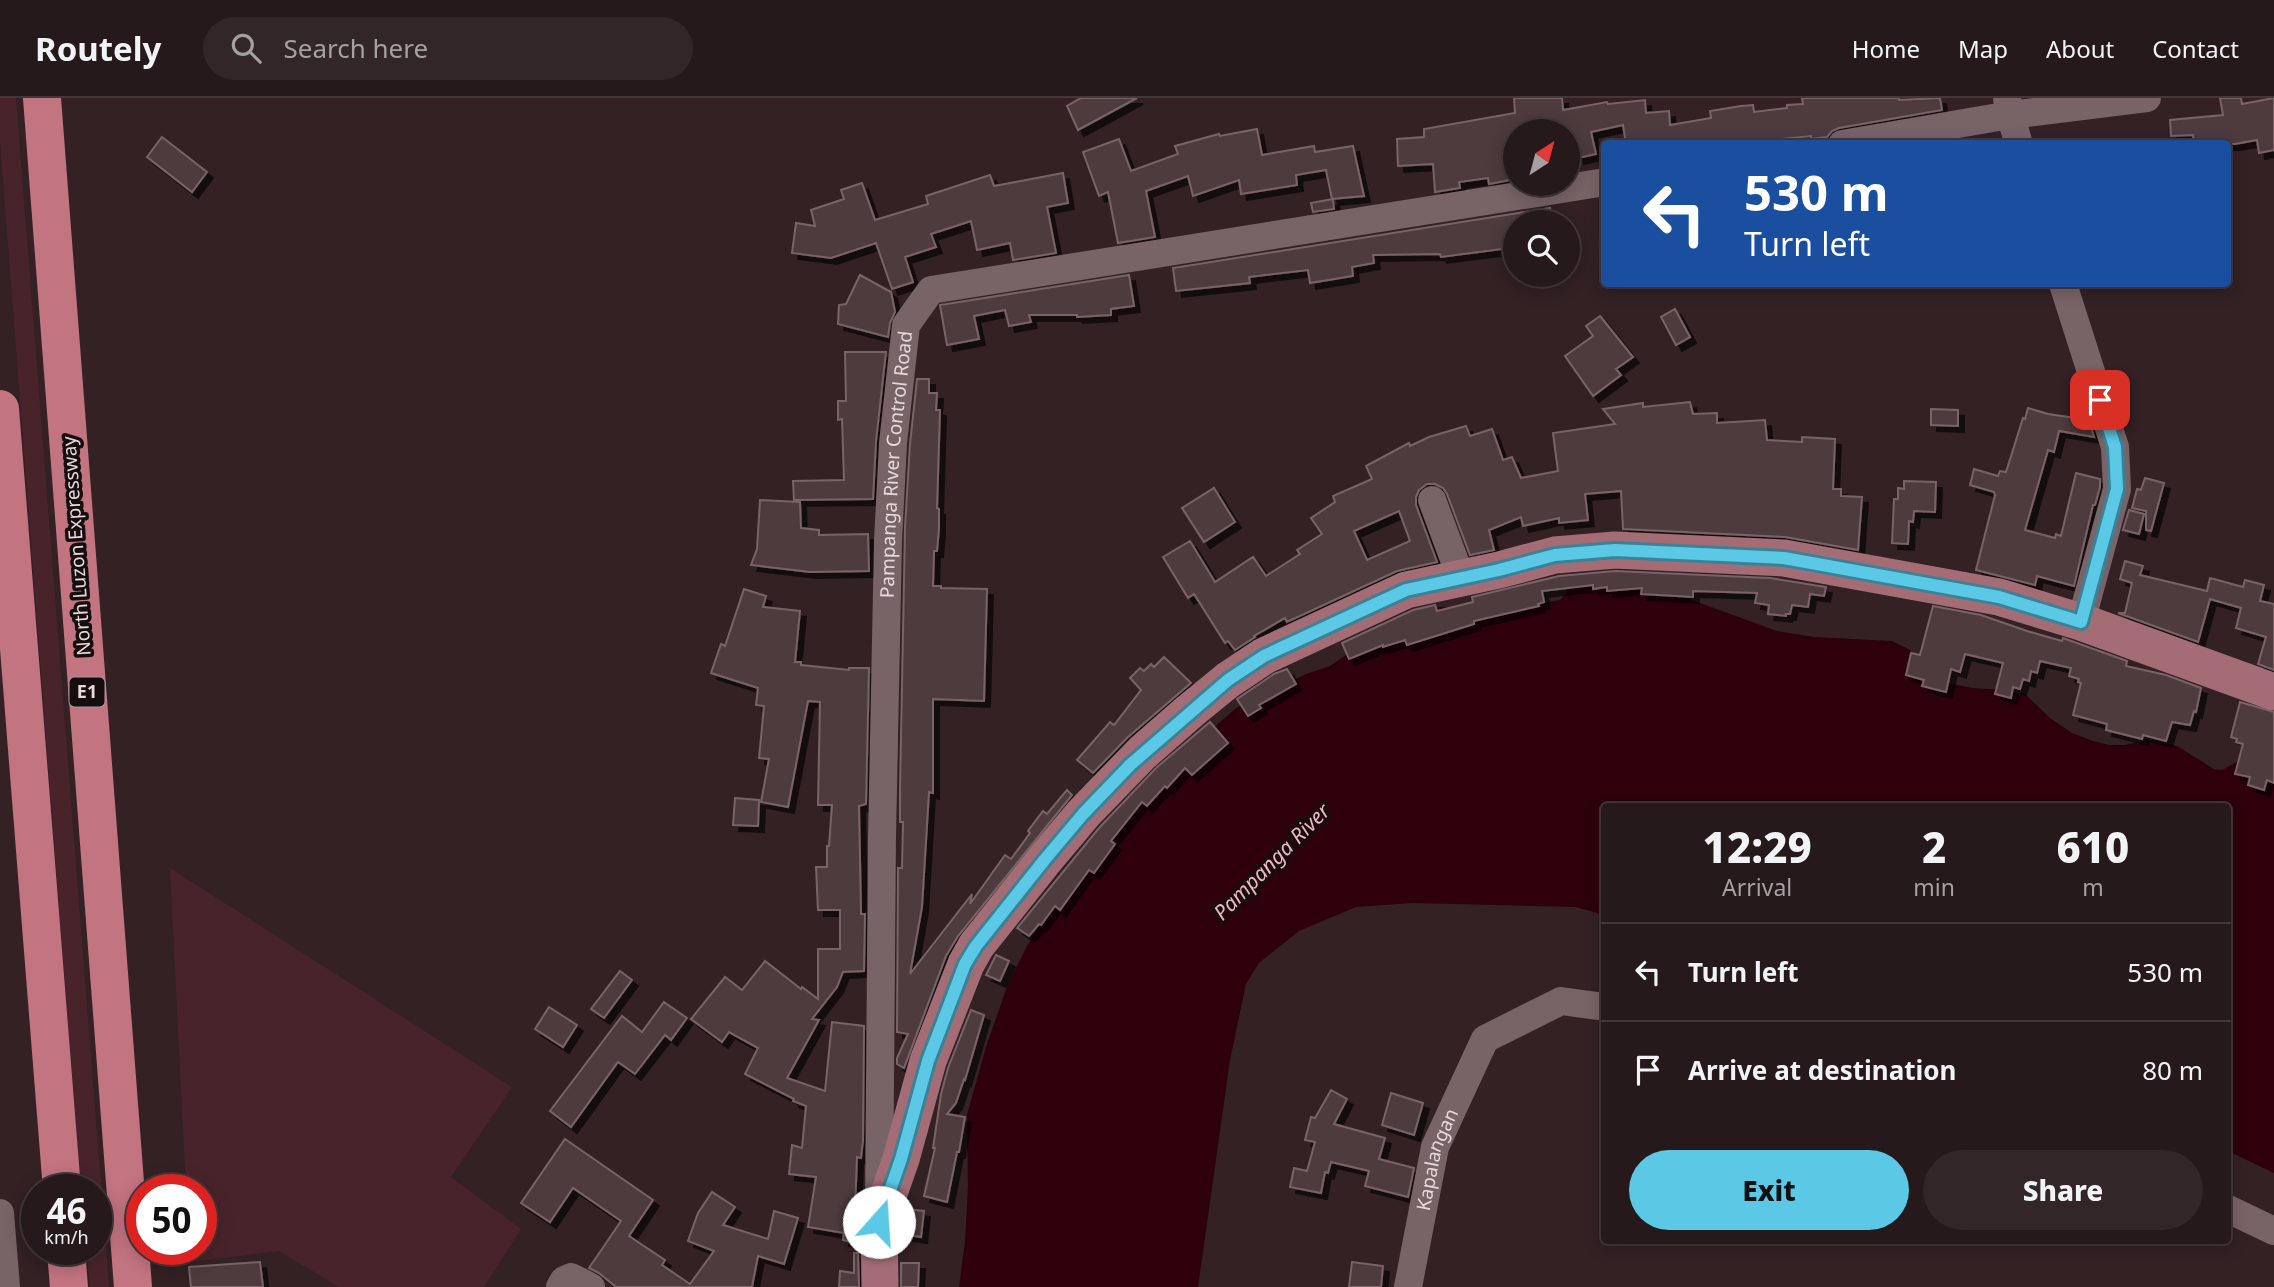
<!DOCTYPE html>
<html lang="en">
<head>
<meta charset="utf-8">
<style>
  :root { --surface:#26191b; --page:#322628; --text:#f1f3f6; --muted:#a4a0a3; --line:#42383a; --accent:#5bc8e6 }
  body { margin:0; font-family:"Noto Sans",sans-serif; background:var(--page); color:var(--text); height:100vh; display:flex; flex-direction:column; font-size:26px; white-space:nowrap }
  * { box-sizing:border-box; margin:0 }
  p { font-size:23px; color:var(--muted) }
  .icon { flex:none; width:38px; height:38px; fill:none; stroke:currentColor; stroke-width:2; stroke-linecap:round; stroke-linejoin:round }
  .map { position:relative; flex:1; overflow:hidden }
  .sheet { position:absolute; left:1601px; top:705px; width:630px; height:441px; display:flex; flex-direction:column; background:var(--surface); border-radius:7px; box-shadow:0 4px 18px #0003,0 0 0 2px var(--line) }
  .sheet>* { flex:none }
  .guide { position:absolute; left:1601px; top:42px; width:630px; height:147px; border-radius:7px; box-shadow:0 4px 18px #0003,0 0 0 2px var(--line); background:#1a4fa0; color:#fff; overflow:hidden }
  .needle { width:46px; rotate:36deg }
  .buttons { position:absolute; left:1503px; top:21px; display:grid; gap:14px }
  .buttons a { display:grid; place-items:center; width:77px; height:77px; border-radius:50%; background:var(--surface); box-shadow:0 4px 18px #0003,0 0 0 2px var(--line); font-size:35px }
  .speed { position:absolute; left:21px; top:1076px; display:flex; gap:14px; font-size:35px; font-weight:700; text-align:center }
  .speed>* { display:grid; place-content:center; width:91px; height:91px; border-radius:50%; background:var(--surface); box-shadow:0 4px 18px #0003,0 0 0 2px var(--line); line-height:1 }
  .speed small { font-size:18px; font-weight:400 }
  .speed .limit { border:10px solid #d22; background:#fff; color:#111 }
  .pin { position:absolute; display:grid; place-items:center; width:60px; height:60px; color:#fff; margin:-30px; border-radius:14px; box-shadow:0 4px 10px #0006 }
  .me { position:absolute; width:77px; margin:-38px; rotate:19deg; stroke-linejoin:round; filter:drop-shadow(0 0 5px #0008) }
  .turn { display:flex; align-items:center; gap:24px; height:147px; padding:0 28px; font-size:32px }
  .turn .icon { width:91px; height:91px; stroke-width:2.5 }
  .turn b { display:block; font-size:49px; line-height:60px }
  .eta { display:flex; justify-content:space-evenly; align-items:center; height:119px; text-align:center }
  .eta b { font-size:42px; font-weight:800; line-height:49px }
  .action { display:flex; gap:14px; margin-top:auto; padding:14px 28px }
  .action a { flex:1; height:80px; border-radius:42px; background:var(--accent); color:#111; font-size:28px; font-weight:800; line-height:80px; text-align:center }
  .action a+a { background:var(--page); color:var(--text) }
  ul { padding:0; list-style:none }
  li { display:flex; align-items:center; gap:21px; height:98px; padding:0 28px; border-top:2px solid var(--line) }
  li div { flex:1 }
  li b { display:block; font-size:26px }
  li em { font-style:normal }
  header { display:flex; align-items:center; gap:42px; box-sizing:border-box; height:98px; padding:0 35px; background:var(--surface); border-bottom:2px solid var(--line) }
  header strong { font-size:33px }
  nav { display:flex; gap:38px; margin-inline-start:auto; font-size:24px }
  .search { width:490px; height:63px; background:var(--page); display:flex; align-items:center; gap:18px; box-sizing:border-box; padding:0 24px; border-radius:38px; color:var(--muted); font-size:26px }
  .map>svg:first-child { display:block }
</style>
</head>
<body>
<header>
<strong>Routely</strong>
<div class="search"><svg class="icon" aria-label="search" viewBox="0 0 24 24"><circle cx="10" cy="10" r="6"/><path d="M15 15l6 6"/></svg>Search here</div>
<nav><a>Home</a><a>Map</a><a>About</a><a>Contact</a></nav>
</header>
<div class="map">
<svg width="2274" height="1189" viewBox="0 0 2274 1189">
  <defs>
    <filter id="shadow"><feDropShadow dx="6" dy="6" stdDeviation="0" flood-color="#0009"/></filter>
  </defs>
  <rect width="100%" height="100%" fill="#332124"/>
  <g fill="#49232a">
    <polygon points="0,0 16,0 109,1189 90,1189 86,1152 96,1152 96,1092 81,1092 0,43"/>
    <polygon points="170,770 512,989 451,1079 521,1131 484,1189 339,1189 279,1153 189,1164 188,1152 201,1152 201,1092 186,1092"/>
  </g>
  <polygon fill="#2d000c" points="1623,477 1777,533 1814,539 1892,543 1910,552 1936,583 1973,590 2003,592 2026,597 2050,620 2072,635 2093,643 2109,647 2125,647 2147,642 2158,643 2177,648 2214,671 2222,672 2237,664 2274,683 2274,1075 2228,1053 2228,709 1605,709 1605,817 1575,809 1412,805 1356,809 1299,833 1259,865 1246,886 1230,962 1198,1189 959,1189 965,1143 968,1089 967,1017 986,949 1008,886 1027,848 1069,779 1196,645 1236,610 1306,576 1330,568 1378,535 1440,509 1490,514 1560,502 1575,485"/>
  <g fill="#4e3b3d" stroke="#796366" stroke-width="2" fill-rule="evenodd" filter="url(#shadow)">
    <polygon points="1081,0 1137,0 1078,32 1067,8"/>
    <polygon points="1514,0 1562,0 1563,12 1607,4 1608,6 1645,2 1646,15 1669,13 1670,27 1711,20 1710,13 1741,8 1753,7 1754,14 1787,10 1787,7 1803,6 1802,0 1899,0 1899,2 1940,0 1942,12 1839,30 1832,33 1827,39 1811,41 1811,38 1771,42 1771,44 1757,46 1626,46 1623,27 1591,34 1596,56 1578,60 1577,54 1568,56 1568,33 1516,33 1516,81 1489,86 1488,80 1459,84 1460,90 1435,94 1433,66 1398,68 1397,41 1424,39 1424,31 1515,15"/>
    <polygon points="2220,0 2241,0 2242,6 2274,0 2274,52 2259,55 2257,42 2235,46 2194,46 2193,37 2171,38 2170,22 2223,17"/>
    <polygon points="1257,31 1262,57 1314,48 1315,54 1353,48 1364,98 1332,101 1326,72 1296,77 1297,87 1241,96 1239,82 1193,98 1188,78 1146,93 1155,139 1118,145 1108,94 1099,98 1083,54 1119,41 1131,73 1178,56 1175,48 1219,36 1220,38"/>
    <polygon points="162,39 207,74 192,94 147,59"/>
    <polygon points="1063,75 1068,105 1047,109 1056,155 1013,162 1010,145 977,152 971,123 931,136 936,149 905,159 913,184 892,191 876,145 831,160 792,155 796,125 815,128 811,112 844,101 841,92 862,85 875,122 928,106 926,98 990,77 994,88"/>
    <polygon points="1333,101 1334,111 1313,114 1311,105"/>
    <polygon points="1550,110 1552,124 1516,124 1516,141 1509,141 1510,150 1441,159 1440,156 1373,157 1374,165 1352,169 1353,178 1310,185 1308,172 1249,179 1250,185 1176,193 1173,170"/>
    <polygon points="860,177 891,194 895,214 890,225 888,239 838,226 839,207 846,206"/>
    <polygon points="1129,177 1134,208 1111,211 1111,217 1077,219 1077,217 1029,217 1031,224 1009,228 1005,212 974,218 979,241 947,247 940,207"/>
    <polygon points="1675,211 1690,239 1676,247 1661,219"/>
    <polygon points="1600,218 1633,259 1616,271 1621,277 1593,298 1565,258 1593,238 1586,228"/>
    <polygon points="845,254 886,254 876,343 873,401 794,402 793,383 844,382 842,321 838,322 838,303 846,303"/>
    <polygon points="917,281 929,281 929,295 937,295 936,312 940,312 937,410 939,411 939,430 937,453 934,453 933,488 941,488 941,490 987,491 984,603 933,601 933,695 929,694 922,809 910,876 972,796 970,806 1005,757 1011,761 1030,735 1028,733 1043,713 1047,716 1067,692 1072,697 958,838 946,858 904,970 897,966 897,960 908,936 897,934 898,770 902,770 903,724 900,724 900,693 905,429 910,346"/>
    <path d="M1690,304l3,12 24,-1v10l48,-3 2,20 35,2v-5l33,2 -2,50h8v7l21,1 -4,53 -73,-13 -162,-8 -2,-38 -36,3 3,26 -29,3v-5l-36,8 -2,-9 -32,13 5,20 -24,5 -23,-61 -4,-6 -8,-4h-8l-8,6 -3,7v8l21,57 -40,9 -110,51 -2,-4 -31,18 1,1 -20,13 -7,-9 -3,2 -31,-49 -6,4 -25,-41 27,-16 25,41 38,-25 13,19 34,-22 -3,-4 25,-16 -11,-16 24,-16 -2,-6 39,-17 -6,-13 43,-23 1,3 19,-9 37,-11 4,10 22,-7 11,31 9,-3 9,21 37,-7 -5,-38 62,-9 -12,-15 40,-6v4zM1399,413l11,30 -43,19 -13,-29z"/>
    <polygon points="2028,310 2048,316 2089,322 2094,339 2059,333 2054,354 2048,352 2025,432 2055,440 2056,436 2061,438 2076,375 2100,381 2100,389 2095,407 2093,407 2074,488 2037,478 2035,487 1976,472 1995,397 1994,394 1970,387 1974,371 1998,378 2000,373 2006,374 2023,320 2025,321"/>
    <polygon points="1931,311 1958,312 1958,328 1931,327"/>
    <polygon points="2145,380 2164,385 2151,433 2146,432 2146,413 2132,410 2137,391 2141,392"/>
    <polygon points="1904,383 1936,384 1935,414 1914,413 1913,424 1909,423 1908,446 1892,445 1894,401 1898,401 1898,390 1904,391"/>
    <polygon points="1214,390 1235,424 1204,444 1182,410"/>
    <polygon points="760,402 800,404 801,430 819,432 819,437 868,436 869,473 810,474 751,467 757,451"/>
    <polygon points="2129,412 2144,416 2139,436 2123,432"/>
    <polygon points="2125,463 2143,468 2140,477 2207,493 2210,480 2243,489 2245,482 2264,487 2260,503 2274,506 2274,572 2258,566 2266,539 2236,530 2241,510 2210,501 2198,544 2118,515 2125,515 2132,485 2120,481"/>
    <polygon points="1615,473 1770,480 1826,489 1824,498 1810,496 1808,509 1792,507 1790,516 1786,516 1786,518 1768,516 1769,507 1755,505 1757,495 1693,493 1693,499 1641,496 1642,490 1607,493 1607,489 1593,491 1593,487 1542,493 1544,504 1538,506 1539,508 1474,523 1474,526 1407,547 1405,542 1383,549 1383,547 1349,561 1342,545 1413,512 1435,507 1437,513 1473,504 1472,499 1559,478"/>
    <polygon points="744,491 766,498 763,509 800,513 795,564 801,564 801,567 849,572 849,570 869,570 866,706 859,708 861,816 865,816 864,873 843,874 837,889 812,921 819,922 787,980 825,993 832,924 864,928 863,1042 861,1060 857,1059 855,1113 860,1115 858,1146 843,1142 844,1135 808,1129 816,1079 789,1076 792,1047 802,1050 806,1008 793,1003 794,1001 745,976 758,950 729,934 722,944 691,921 725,879 742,892 765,863 801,891 802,889 818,901 818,851 840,851 840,812 818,812 816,769 827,769 827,748 829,748 832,707 818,707 820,604 808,603 788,709 761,704 769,661 759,660 764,608 756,607 758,590 711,575 721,546 725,548"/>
    <polygon points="1933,508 1981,517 2027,533 2062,543 2063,540 2127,563 2126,568 2166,577 2201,590 2196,614 2194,613 2190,627 2172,624 2166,643 2143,637 2142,641 2106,632 2107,626 2073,617 2081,585 2078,584 2079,581 2069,578 2071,570 2040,563 2037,575 2031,573 2029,583 2023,581 2020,591 2013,589 2011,600 1995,596 2003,565 1965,556 1960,574 1951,571 1946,594 1922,588 1924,582 1906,577 1911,555 1920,557"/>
    <polygon points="1164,559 1191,585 1128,639 1093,675 1077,662 1110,624 1114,627 1141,592 1130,580 1140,570 1144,573 1151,566 1154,569"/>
    <polygon points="1287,571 1296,586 1259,607 1261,610 1248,618 1237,601 1274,576"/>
    <polygon points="2240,604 2274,614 2274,685 2267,682 2264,692 2248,687 2250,679 2235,676 2243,646 2236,644 2237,641 2231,639"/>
    <polygon points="1210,624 1228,645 1192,677 1185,670 1167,690 1165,688 1147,708 1142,704 1111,743 1115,746 1094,775 1089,772 1060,812 1055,808 1041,827 1039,826 1029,838 1017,830 1099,730 1156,670"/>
    <polygon points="735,700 759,702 758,728 733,727"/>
    <polygon points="996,857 1009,863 1000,883 986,877"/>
    <polygon points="620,873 632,882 604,920 591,911"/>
    <polygon points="664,904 687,920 671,942 665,937 635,976 618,964 571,1029 550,1013 622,918 642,934"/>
    <polygon points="549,909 577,927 563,949 535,931"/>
    <polygon points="971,912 984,917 965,982 964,981 956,1005 947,1016 965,1019 959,1054 957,1054 947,1104 924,1098 935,1050 933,1050 941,996 948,970"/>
    <polygon points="1331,992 1347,1001 1334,1026 1385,1040 1379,1061 1414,1070 1408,1099 1365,1088 1369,1073 1331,1064 1328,1075 1325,1074 1321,1095 1290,1089 1294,1070 1307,1073 1315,1044 1305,1042 1311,1019 1315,1020"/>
    <polygon points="1391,995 1423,1005 1414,1037 1382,1027"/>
    <polygon points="565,1041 653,1102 629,1138 665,1162 662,1167 690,1186 714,1153 688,1143 698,1115 712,1094 735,1109 723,1127 768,1141 774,1113 798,1120 784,1166 758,1158 752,1189 616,1189 599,1175 589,1170 621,1123 573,1090 550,1124 521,1105"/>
    <polygon points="906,1111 924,1113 921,1139 900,1136 900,1127"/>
    <polygon points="854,1155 858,1155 859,1189 839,1189 840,1173 854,1175"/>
    <polygon points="260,1164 263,1189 191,1189 189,1169"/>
    <polygon points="1352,1164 1383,1168 1381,1189 1349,1189"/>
    <polygon points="901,1165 919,1165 918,1189 901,1189"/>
  </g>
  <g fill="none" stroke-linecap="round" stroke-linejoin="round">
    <g stroke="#786366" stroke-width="28">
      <polyline points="2007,0 2010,17 2019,46"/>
      <polyline points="1842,46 2010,17 2147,0"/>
      <polyline points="2063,186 2115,349 2117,391 2081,524"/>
      <polyline points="1432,402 1461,480"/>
      <path id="s1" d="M879,1104l3,-365 6,-296 5,-98 13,-118 25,-35 674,-108"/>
      <polyline points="2228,1111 2274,1133"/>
      <polyline points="0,1115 6,1189"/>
      <polyline points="560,1189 564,1182 571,1179 591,1189"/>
      <path id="s2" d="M1408,1189l27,-140 50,-108 76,-38 44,6"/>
    </g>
    <polyline stroke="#a46d76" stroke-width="37" points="880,1189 879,1124 901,1061 928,963 966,866 976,848 1046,760 1083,716 1142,655 1190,613 1228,582 1264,558 1406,492 1499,472 1555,457 1615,452 1784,460 1999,499 2081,524 2274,594"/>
    <g stroke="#c27481" stroke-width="38">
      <polyline points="42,0 133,1189"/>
      <polyline points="0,311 62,1092"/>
      <polyline points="66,1152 69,1189"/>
    </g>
  </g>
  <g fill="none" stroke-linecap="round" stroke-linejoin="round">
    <defs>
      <polyline id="route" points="879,1124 901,1061 928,963 965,866 976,848 1046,760 1083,716 1130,667 1228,582 1264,558 1406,492 1499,472 1555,457 1615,452 1784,460 1999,499 2081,524 2117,391 2115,349 2100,302"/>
    </defs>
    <use href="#route" stroke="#3b8296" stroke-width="18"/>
    <use href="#route" stroke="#5bc8e6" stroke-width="12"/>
  </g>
  <g text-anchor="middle" stroke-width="7" stroke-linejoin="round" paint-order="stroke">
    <rect fill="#150d0e" stroke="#a79c9e" stroke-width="2" x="69.5" y="579.5" width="35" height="29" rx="5"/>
    <g font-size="18" font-weight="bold" fill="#e6d9db">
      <text x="87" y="600">E1</text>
    </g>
    <g font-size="19" fill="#e6d9db" stroke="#150d0e">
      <text dy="7" stroke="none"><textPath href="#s1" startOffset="738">Pampanga River Control Road</textPath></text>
      <text transform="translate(76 448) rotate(-94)" y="7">North Luzon Expressway</text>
      <text dy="7" stroke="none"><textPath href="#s2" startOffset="131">Kapalangan</textPath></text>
    </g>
    <g font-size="21" font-style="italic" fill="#f4b4be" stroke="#150d0e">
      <text transform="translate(1272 764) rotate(-45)" y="7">Pampanga River</text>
    </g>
  </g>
</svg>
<div class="buttons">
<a><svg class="needle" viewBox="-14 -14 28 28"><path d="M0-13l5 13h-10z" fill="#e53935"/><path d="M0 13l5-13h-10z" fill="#a4a0a3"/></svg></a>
<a><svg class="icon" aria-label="search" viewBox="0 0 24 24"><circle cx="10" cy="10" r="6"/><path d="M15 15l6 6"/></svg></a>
</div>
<div class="speed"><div>46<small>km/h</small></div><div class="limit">50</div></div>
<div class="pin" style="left:2100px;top:302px;background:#d93025"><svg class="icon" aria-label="arrive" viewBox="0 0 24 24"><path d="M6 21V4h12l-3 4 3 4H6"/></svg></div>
<svg class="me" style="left:879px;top:1124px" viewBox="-20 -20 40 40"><circle r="19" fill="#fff"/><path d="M0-13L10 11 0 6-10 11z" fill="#5bc8e6"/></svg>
<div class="guide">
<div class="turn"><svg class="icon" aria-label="left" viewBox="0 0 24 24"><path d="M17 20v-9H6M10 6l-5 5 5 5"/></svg><div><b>530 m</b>Turn left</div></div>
</div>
<section class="sheet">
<div class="eta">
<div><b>12:29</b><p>Arrival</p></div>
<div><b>2</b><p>min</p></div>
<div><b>610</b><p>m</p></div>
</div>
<ul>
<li><svg class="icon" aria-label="left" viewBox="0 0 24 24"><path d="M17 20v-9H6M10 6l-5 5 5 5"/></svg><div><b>Turn left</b></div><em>530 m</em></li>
<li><svg class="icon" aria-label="arrive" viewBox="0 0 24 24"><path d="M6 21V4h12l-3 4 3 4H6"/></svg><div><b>Arrive at destination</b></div><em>80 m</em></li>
</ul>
<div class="action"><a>Exit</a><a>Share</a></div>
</section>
</div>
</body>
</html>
